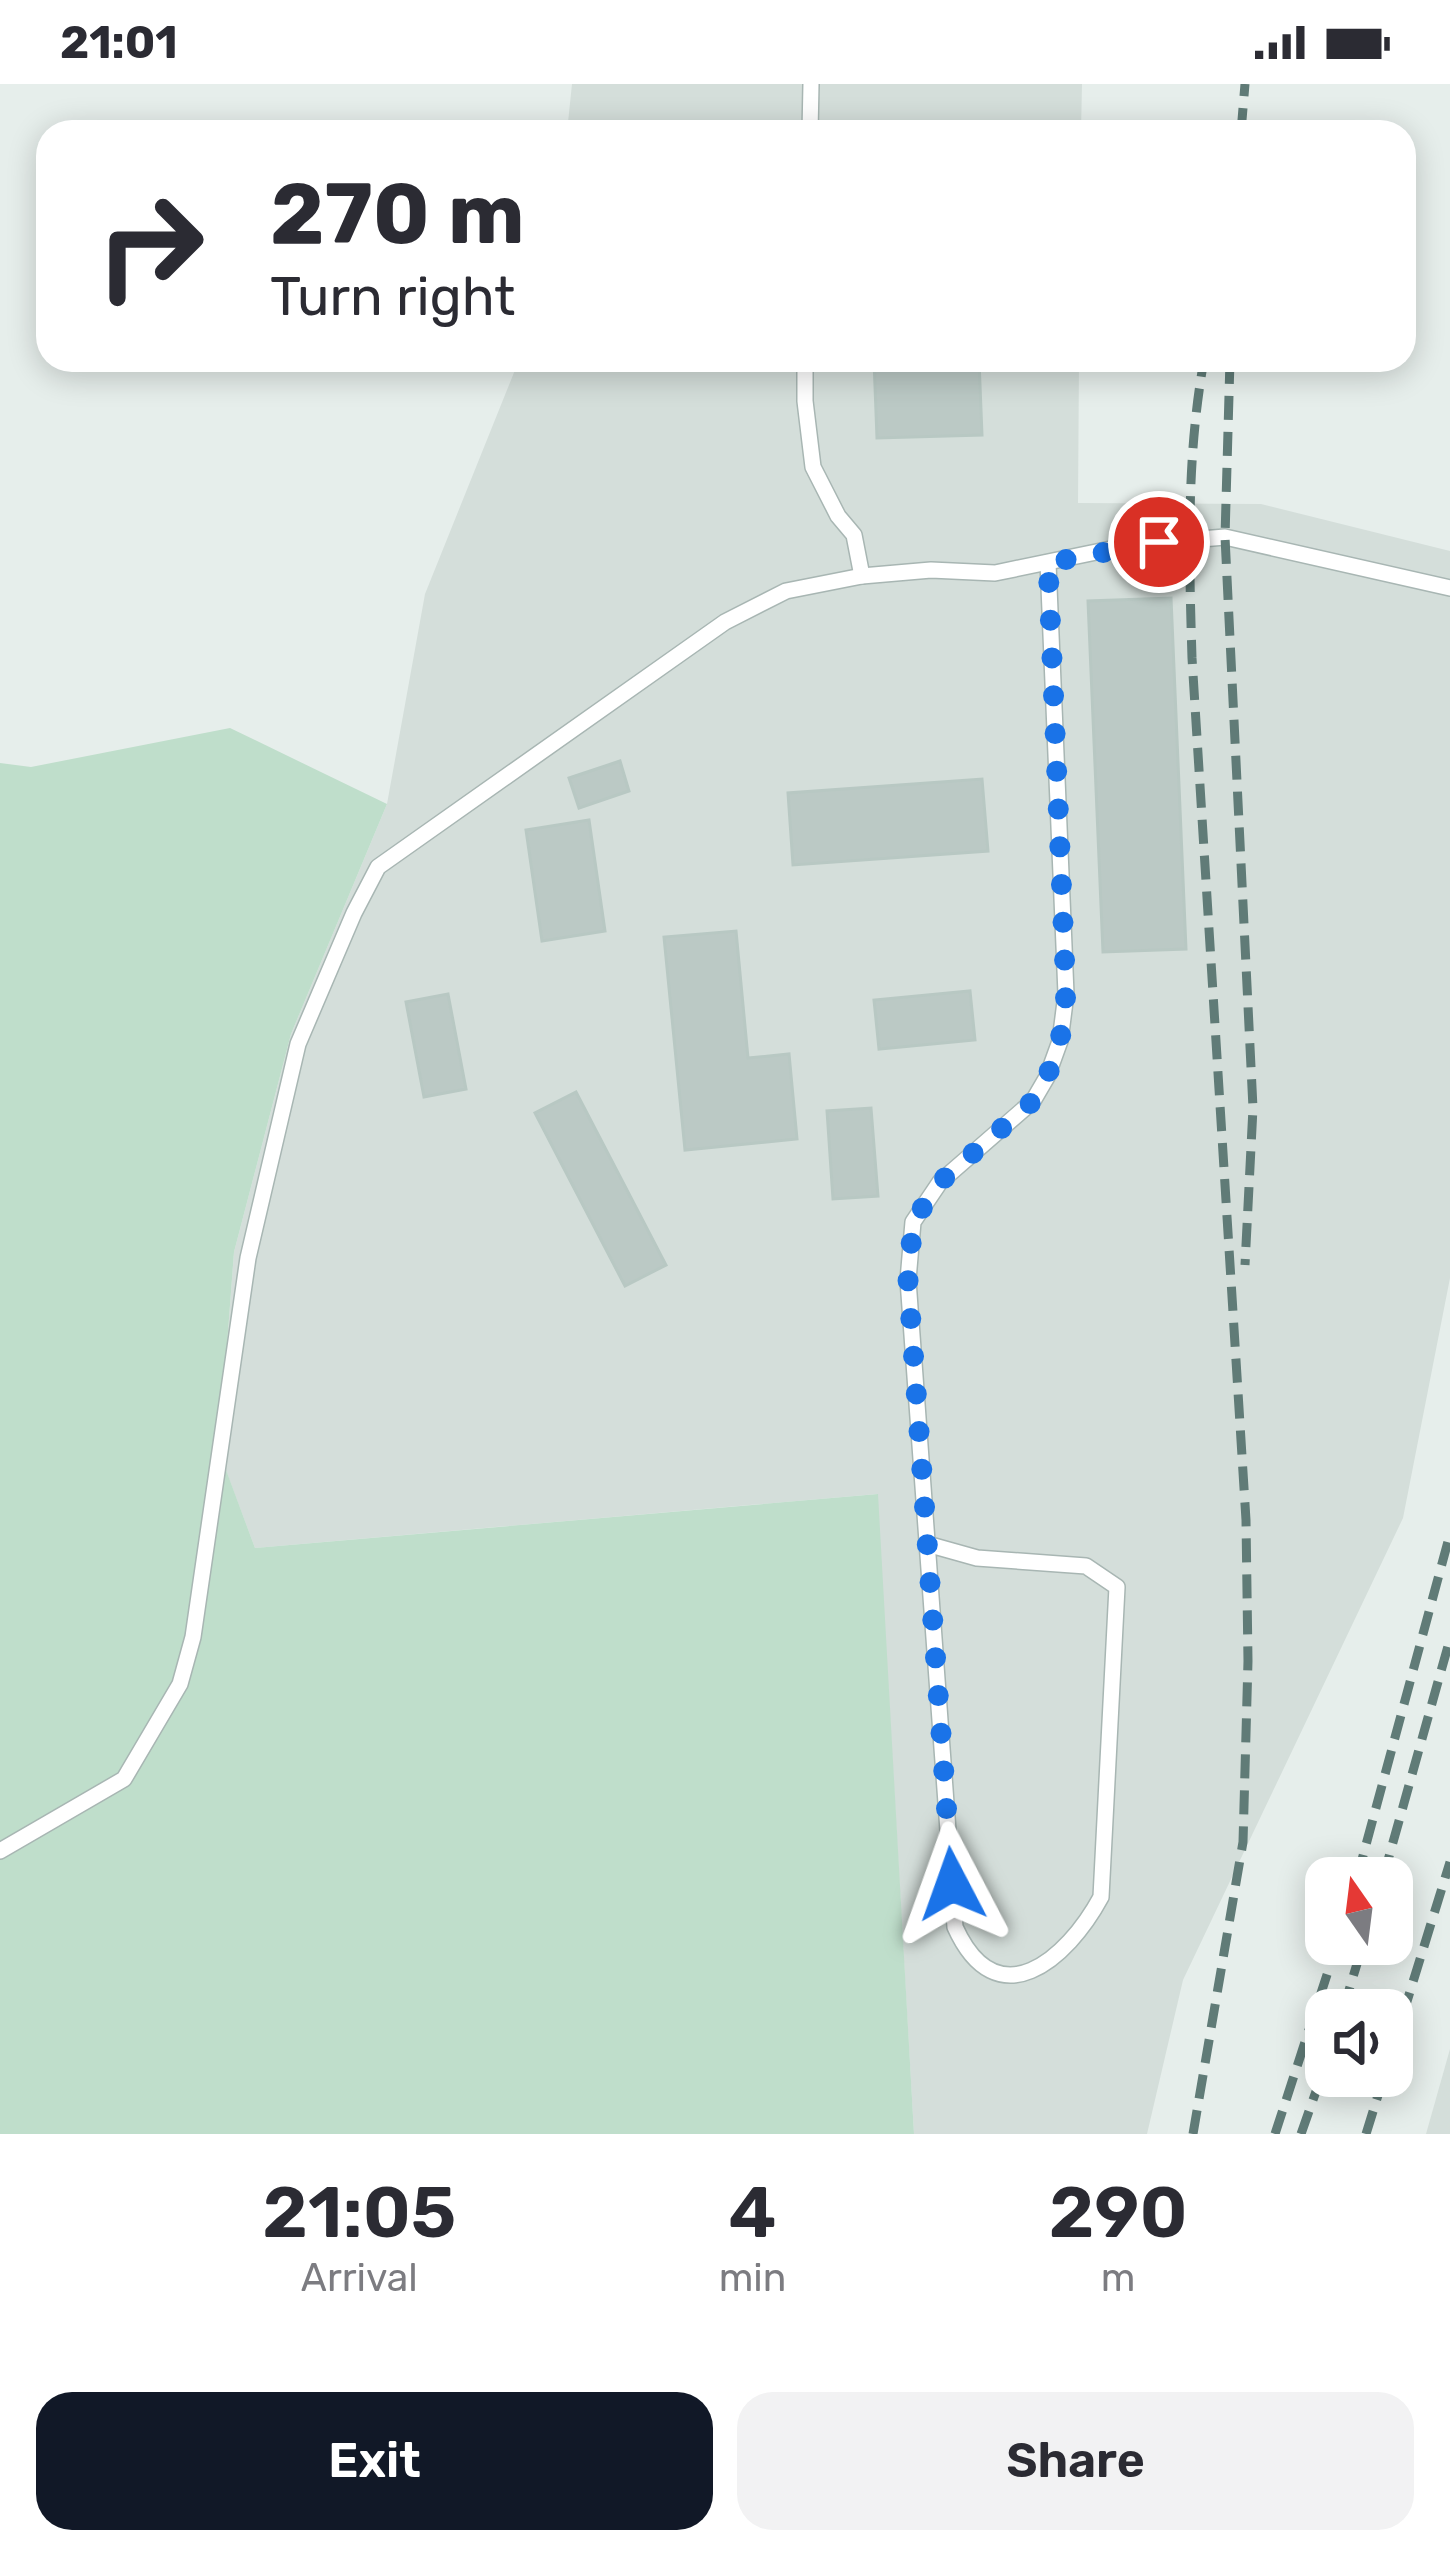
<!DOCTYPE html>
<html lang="en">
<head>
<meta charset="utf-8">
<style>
  :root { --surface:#fff; --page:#f2f2f3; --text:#2b2b33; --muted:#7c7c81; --accent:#111827 }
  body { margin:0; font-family:Rubik,sans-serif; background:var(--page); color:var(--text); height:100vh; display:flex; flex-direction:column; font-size:45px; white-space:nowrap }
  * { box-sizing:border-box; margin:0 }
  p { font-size:39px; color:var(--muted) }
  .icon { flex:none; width:66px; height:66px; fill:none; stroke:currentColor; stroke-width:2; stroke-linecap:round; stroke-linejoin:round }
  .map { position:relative; height:2050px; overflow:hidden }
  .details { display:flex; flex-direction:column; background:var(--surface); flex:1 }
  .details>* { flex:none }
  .guide { position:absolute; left:36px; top:36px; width:1380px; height:252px; border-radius:36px; box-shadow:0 6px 30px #0003; background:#fff; color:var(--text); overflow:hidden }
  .needle { width:78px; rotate:346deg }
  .controls { position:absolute; left:1305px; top:1773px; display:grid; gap:24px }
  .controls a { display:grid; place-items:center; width:108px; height:108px; border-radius:24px; background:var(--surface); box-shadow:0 6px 30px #0003; font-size:60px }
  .pin { position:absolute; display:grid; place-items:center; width:102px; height:102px; color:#fff; margin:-51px; border:6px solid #fff; border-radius:50%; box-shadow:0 3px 12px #0007 }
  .me { position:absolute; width:132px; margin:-66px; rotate:356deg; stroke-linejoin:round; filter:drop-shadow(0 0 9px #0008) }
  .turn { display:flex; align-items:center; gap:42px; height:252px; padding:0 36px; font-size:54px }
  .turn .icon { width:156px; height:156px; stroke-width:2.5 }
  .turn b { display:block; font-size:84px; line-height:102px }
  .eta { display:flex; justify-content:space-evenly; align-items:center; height:204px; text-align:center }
  .eta b { font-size:72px; font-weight:600; line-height:84px }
  .cta { display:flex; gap:24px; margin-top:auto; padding:24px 36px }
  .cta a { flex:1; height:138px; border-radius:36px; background:var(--accent); color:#fff; font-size:48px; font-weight:600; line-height:138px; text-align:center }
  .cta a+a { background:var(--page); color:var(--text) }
  .status { display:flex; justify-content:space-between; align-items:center; height:84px; padding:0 60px; background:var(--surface); direction:ltr }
  .status svg { height:33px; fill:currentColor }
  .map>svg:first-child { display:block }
</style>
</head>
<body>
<div class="status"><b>21:01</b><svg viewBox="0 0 49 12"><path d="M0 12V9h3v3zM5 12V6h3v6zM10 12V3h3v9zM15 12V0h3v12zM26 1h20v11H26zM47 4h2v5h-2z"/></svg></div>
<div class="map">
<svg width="1450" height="2050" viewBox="0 0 1450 2050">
  <rect width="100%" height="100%" fill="#e6eeeb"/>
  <g fill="#d4deda">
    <polygon points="572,0 1082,0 1081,48 567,48"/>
    <polygon points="519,276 1079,276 1078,419 1261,420 1450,467 1450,1194 1403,1434 1183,1896 1147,2050 914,2050 877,1410 255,1464 219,1368 234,1168 291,950 387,720 425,510"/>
    <polygon points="1450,1965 1450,2050 1426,2050"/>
  </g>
  <polygon fill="#bfdecb" points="230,644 387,720 291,950 234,1168 219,1367 255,1464 878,1410 914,2050 0,2050 0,679 31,683"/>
  <g fill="#bbc9c5" stroke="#b8c8c3" stroke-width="3">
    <polygon points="874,276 979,276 982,351 877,354"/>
    <polygon points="1171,514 1186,865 1103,868 1088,517"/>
    <polygon points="620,677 629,707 579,724 569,694"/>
    <polygon points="982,695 988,767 793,781 788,709"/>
    <polygon points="589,736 605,847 542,857 526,746"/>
    <polygon points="736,847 748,974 789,970 797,1055 685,1066 664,853"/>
    <polygon points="970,907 975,956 879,965 874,916"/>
    <polygon points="448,910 466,1005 424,1013 406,918"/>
    <polygon points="576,1008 666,1181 625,1202 535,1029"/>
    <polygon points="871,1024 878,1112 833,1115 827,1027"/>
  </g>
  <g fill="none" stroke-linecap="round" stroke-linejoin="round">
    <defs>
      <g id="lane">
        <polyline points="810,48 811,0"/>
        <polyline points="805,276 805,317 813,383 838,432 854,451 862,492 931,486 995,489 1130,461 1225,453 1450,504"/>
        <path d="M927,1460l50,14 109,8 31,21 -16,310c-34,63 -104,123 -146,30l-47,-647 5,-58 27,-40 93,-81 14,-24 13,-36 6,-47 -18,-431"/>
        <polyline points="0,1767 124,1695 180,1600 193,1553 248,1174 298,960 354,829 378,783 725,538 786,507 862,492"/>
      </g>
    </defs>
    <use href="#lane" stroke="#a8b6b3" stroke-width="18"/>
    <use href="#lane" stroke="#fff" stroke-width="15"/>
    <g stroke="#607b77" stroke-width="9" stroke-dasharray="24 12" stroke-linecap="butt">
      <polyline points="1241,48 1245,0"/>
      <polyline points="1230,276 1225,453 1253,1024 1245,1181"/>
      <polyline points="1357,1794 1450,1450"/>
      <polyline points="1383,1794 1450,1555"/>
      <polyline points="1343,1926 1363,1860"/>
      <polyline points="1392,1966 1450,1778"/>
      <path d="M1193,2050l50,-292 5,-181 -2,-141 -54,-862c-3,-100 -6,-199 12,-298"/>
      <polyline points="1275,2050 1337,1860"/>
      <polyline points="1301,2050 1326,1979"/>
      <polyline points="1366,2050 1384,1992"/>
    </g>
  </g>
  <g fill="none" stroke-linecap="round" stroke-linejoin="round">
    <polyline stroke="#1a73e8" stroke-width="21" stroke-dasharray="0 37.8" points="952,1800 908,1196 913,1138 940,1098 1033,1017 1047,993 1060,957 1066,910 1048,479 1159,458"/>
  </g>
</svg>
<div class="controls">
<a><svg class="needle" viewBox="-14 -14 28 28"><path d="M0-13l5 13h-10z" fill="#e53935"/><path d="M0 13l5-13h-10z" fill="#7c7c81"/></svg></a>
<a><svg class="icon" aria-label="sound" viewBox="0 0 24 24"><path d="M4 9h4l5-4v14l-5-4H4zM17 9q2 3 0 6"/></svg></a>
</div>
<div class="pin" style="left:1159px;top:458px;background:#d93025"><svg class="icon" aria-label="arrive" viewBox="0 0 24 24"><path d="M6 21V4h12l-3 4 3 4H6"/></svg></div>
<svg class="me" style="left:952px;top:1800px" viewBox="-20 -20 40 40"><path d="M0-17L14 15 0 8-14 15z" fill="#1a73e8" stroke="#fff" stroke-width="4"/></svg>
<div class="guide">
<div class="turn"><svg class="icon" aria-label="right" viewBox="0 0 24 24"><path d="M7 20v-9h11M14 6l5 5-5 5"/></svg><div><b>270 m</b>Turn right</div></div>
</div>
</div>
<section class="details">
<div class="eta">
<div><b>21:05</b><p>Arrival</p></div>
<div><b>4</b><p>min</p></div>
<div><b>290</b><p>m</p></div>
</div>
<div class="cta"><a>Exit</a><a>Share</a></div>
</section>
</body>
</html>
